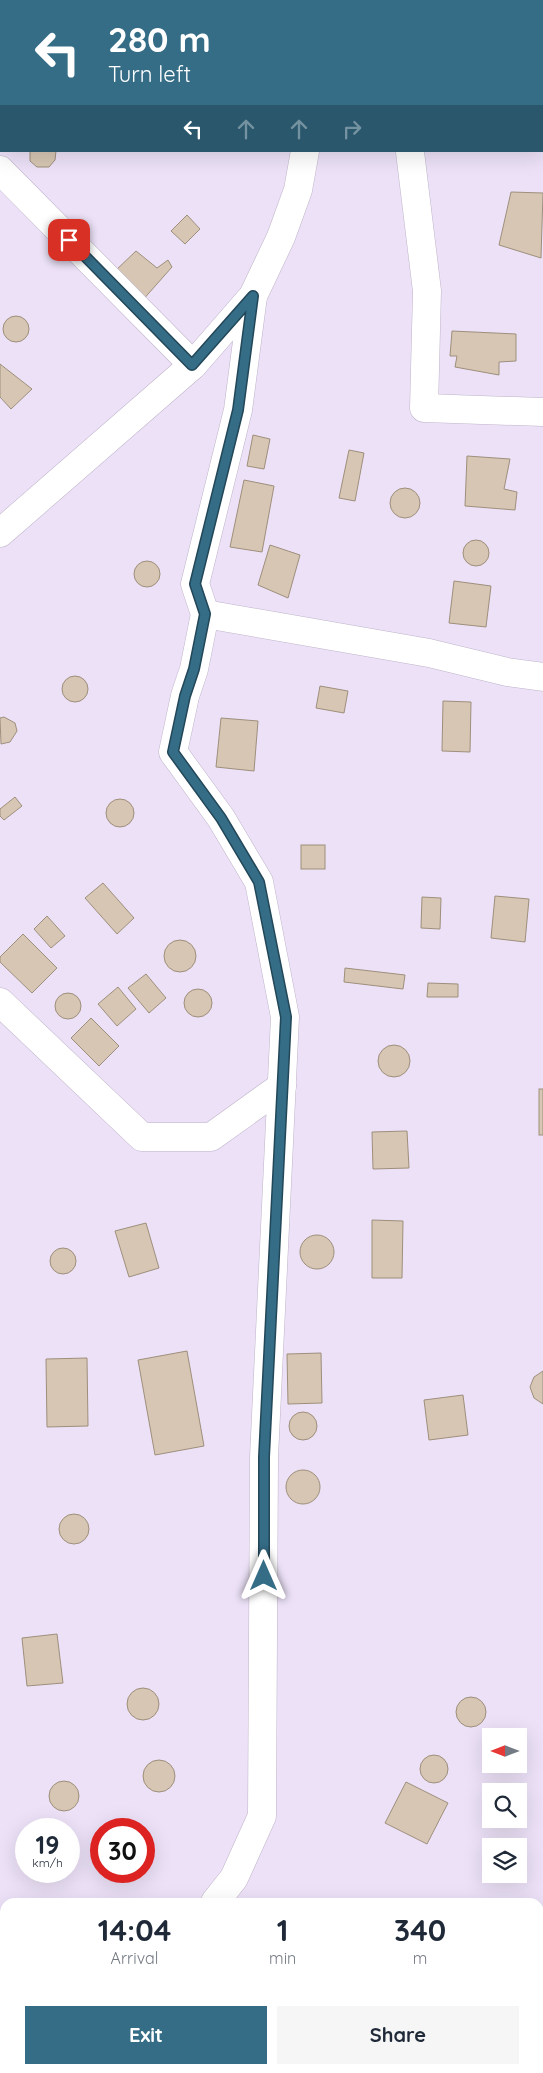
<!DOCTYPE html>
<html lang="en">
<head>
<meta charset="utf-8">
<style>
  :root { --surface:#fff; --page:#f6f6f7; --text:#1f2937; --muted:#747a83; --accent:#356d87 }
  body { margin:0; font-family:Quicksand,sans-serif; background:var(--page); color:var(--text); height:100vh; display:flex; flex-direction:column; font-size:19px; white-space:nowrap }
  * { box-sizing:border-box; margin:0 }
  p { font-size:16px; color:var(--muted) }
  .icon { flex:none; width:28px; height:28px; fill:none; stroke:currentColor; stroke-width:2; stroke-linecap:round; stroke-linejoin:round }
  .map { position:relative; flex:1; overflow:hidden }
  .details { position:absolute; left:0px; top:1898px; width:544px; height:176px; display:flex; flex-direction:column; background:var(--surface); border-radius:15px 15px 0 0; box-shadow:0 5px 20px #0002 }
  .details>* { flex:none }
  .top-card { position:absolute; left:0px; top:0px; width:544px; height:152px; box-shadow:0 5px 20px #0002; background:#356d87; color:#fff; overflow:hidden }
  .needle { width:32px; rotate:270deg }
  .buttons { position:absolute; left:482px; top:1728px; display:grid; gap:10px }
  .buttons a { display:grid; place-items:center; width:45px; height:45px; border-radius:0px; background:var(--surface); box-shadow:0 5px 20px #0002; font-size:25px }
  .speed { position:absolute; left:15px; top:1818px; display:flex; gap:10px; font-size:25px; font-weight:700; text-align:center }
  .speed>* { display:grid; place-content:center; width:65px; height:65px; border-radius:50%; background:var(--surface); box-shadow:0 5px 20px #0002; line-height:1 }
  .speed small { font-size:12px; font-weight:400 }
  .speed .limit { border:8px solid #d22; background:#fff; color:#111 }
  .pin { position:absolute; display:grid; place-items:center; width:42px; height:42px; color:#fff; margin:-21px; border-radius:10px; box-shadow:0 2px 8px #0006 }
  .me { position:absolute; width:55px; margin:-28px; rotate:0deg; stroke-linejoin:round; filter:drop-shadow(0 0 4px #0008) }
  .turn { display:flex; align-items:center; gap:18px; height:105px; padding:0 25px; font-size:22px }
  .turn .icon { width:65px; height:65px; stroke-width:2.5 }
  .turn b { display:block; font-size:35px; line-height:42px }
  .lanes { display:flex; align-items:center; height:48px; padding:0 25px; background:#0003; justify-content:center; gap:25px; direction:ltr }
  .lanes .off { opacity:.35 }
  .eta { display:flex; justify-content:space-evenly; align-items:center; height:85px; text-align:center }
  .eta b { font-size:30px; font-weight:800; line-height:35px }
  .action { display:flex; gap:10px; margin-top:auto; padding:10px 25px }
  .action a { flex:1; height:58px; border-radius:0px; background:var(--accent); color:#fff; font-size:20px; font-weight:800; line-height:58px; text-align:center }
  .action a+a { background:var(--page); color:var(--text) }
  .map>svg:first-child { display:block }
</style>
</head>
<body>
<div class="map">
<svg width="543" height="2073" viewBox="0 0 543 2073">
  <rect width="100%" height="100%" fill="#ece1f7"/>
  <g fill="#d6c6b3" stroke="#9e8f7c">
    <polygon points="56,151 55,160 49,167 37,167 30,161 30,151"/>
    <polygon points="511,192 543,193 541,258 499,245"/>
    <polygon points="187,215 200,229 185,244 171,231"/>
    <polygon points="136,251 157,268 168,260 172,267 141,302 114,272"/>
    <circle cx="16" cy="329" r="13"/>
    <polygon points="452,331 516,334 516,361 499,362 499,375 455,367 457,356 450,356"/>
    <polygon points="0,364 32,389 11,409 0,397"/>
    <polygon points="253,435 270,439 264,469 247,466"/>
    <polygon points="349,450 364,453 355,501 339,498"/>
    <polygon points="467,456 510,459 504,489 517,492 515,510 465,506"/>
    <polygon points="244,480 274,486 262,552 230,547"/>
    <circle cx="405" cy="503" r="15"/>
    <circle cx="476" cy="553" r="13"/>
    <polygon points="270,545 300,555 288,598 258,585"/>
    <circle cx="147" cy="574" r="13"/>
    <polygon points="454,581 491,586 486,627 449,623"/>
    <circle cx="75" cy="689" r="13"/>
    <polygon points="320,686 348,691 344,713 316,708"/>
    <polygon points="443,701 471,702 470,752 442,751"/>
    <polygon points="4,717 15,723 17,731 10,742 1,744 0,718"/>
    <polygon points="221,718 258,721 254,771 216,767"/>
    <polygon points="15,797 22,806 4,820 0,816 0,809"/>
    <circle cx="120" cy="813" r="14"/>
    <rect x="301" y="845" width="24" height="24"/>
    <polygon points="103,883 134,918 117,934 85,898"/>
    <polygon points="495,896 529,899 525,942 491,938"/>
    <polygon points="422,897 441,898 440,929 421,928"/>
    <polygon points="47,916 65,936 51,948 34,929"/>
    <polygon points="23,934 57,968 32,993 0,962 0,957"/>
    <circle cx="180" cy="956" r="16"/>
    <polygon points="345,968 405,975 403,989 344,982"/>
    <polygon points="146,974 166,998 149,1013 128,988"/>
    <polygon points="428,983 458,984 458,997 427,997"/>
    <polygon points="118,987 136,1009 117,1026 98,1004"/>
    <circle cx="198" cy="1003" r="14"/>
    <circle cx="68" cy="1006" r="13"/>
    <polygon points="91,1018 119,1046 99,1066 71,1038"/>
    <circle cx="394" cy="1061" r="16"/>
    <rect x="539" y="1089" width="4" height="46"/>
    <polygon points="407,1131 409,1168 373,1169 372,1132"/>
    <polygon points="372,1220 403,1221 402,1278 372,1278"/>
    <polygon points="146,1223 159,1268 129,1277 115,1231"/>
    <circle cx="317" cy="1252" r="17"/>
    <circle cx="63" cy="1261" r="13"/>
    <polygon points="187,1351 204,1446 155,1455 138,1360"/>
    <polygon points="321,1353 322,1403 288,1404 287,1354"/>
    <polygon points="87,1358 88,1426 47,1427 46,1359"/>
    <polygon points="543,1371 543,1404 534,1398 530,1387 534,1377"/>
    <polygon points="463,1395 468,1435 429,1440 424,1400"/>
    <circle cx="303" cy="1426" r="14"/>
    <circle cx="303" cy="1487" r="17"/>
    <circle cx="74" cy="1529" r="15"/>
    <polygon points="57,1634 63,1683 27,1686 22,1638"/>
    <circle cx="143" cy="1704" r="16"/>
    <circle cx="471" cy="1712" r="15"/>
    <circle cx="434" cy="1769" r="14"/>
    <circle cx="159" cy="1776" r="16"/>
    <circle cx="64" cy="1796" r="15"/>
    <polygon points="406,1782 448,1803 427,1844 385,1823"/>
    <polygon points="224,2069 242,2069 245,2073 220,2073"/>
  </g>
  <g fill="none" stroke-linecap="round" stroke-linejoin="round">
    <defs>
      <g id="minor">
        <polyline points="227,0 228,1"/>
        <polyline points="348,1 348,0"/>
        <polyline points="542,2 543,0"/>
        <polyline points="542,111 543,111"/>
        <polyline points="410,152 427,291 424,408 543,412"/>
        <polyline points="0,170 193,365"/>
        <polyline points="0,533 193,365 253,296 281,237 298,190 305,151"/>
        <polyline points="205,614 429,653 507,672 543,677"/>
        <polyline points="0,1002 142,1137 211,1137 282,1086"/>
        <polyline points="215,1902 234,1878 262,1816 264,1457 285,1017 259,882 221,818 173,752 185,696 194,669 205,614 195,584 238,410 253,296"/>
        <polyline points="81,2073 85,2069"/>
      </g>
    </defs>
    <use href="#minor" stroke="#bfb4c9" stroke-width="29"/>
    <polyline stroke="#aea6b7" stroke-width="3" stroke-dasharray="1 4" stroke-linecap="butt" points="0,1981 5,1980"/>
    <use href="#minor" stroke="#fff" stroke-width="28"/>
  </g>
  <g fill="none" stroke-linecap="round" stroke-linejoin="round">
    <defs>
      <polyline id="route" points="69,240 192,365 253,296 238,410 195,584 205,614 194,669 185,696 173,752 221,818 259,882 286,1017 264,1457 264,1576"/>
    </defs>
    <use href="#route" stroke="#224758" stroke-width="12"/>
    <use href="#route" stroke="#356d87" stroke-width="9"/>
  </g>
</svg>
<div class="buttons">
<a><svg class="needle" viewBox="-14 -14 28 28"><path d="M0-13l5 13h-10z" fill="#e53935"/><path d="M0 13l5-13h-10z" fill="#747a83"/></svg></a>
<a><svg class="icon" aria-label="search" viewBox="0 0 24 24"><circle cx="10" cy="10" r="6"/><path d="M15 15l6 6"/></svg></a>
<a><svg class="icon" aria-label="layers" viewBox="0 0 24 24"><path d="M12 4l9 5-9 5-9-5zM3 14l9 5 9-5"/></svg></a>
</div>
<div class="speed"><div>19<small>km/h</small></div><div class="limit">30</div></div>
<div class="pin" style="left:69px;top:240px;background:#d93025"><svg class="icon" aria-label="arrive" viewBox="0 0 24 24"><path d="M6 21V4h12l-3 4 3 4H6"/></svg></div>
<svg class="me" style="left:264px;top:1576px" viewBox="-20 -20 40 40"><path d="M0-17L14 15 0 8-14 15z" fill="#356d87" stroke="#fff" stroke-width="4"/></svg>
<div class="top-card">
<div class="turn"><svg class="icon" aria-label="left" viewBox="0 0 24 24"><path d="M17 20v-9H6M10 6l-5 5 5 5"/></svg><div><b>280 m</b>Turn left</div></div>
<div class="lanes"><svg class="icon" aria-label="left" viewBox="0 0 24 24"><path d="M17 20v-9H6M10 6l-5 5 5 5"/></svg><svg class="icon off" aria-label="ahead" viewBox="0 0 24 24"><path d="M12 20V5M6 11l6-6 6 6"/></svg><svg class="icon off" aria-label="ahead" viewBox="0 0 24 24"><path d="M12 20V5M6 11l6-6 6 6"/></svg><svg class="icon off" aria-label="right" viewBox="0 0 24 24"><path d="M7 20v-9h11M14 6l5 5-5 5"/></svg></div>
</div>
<section class="details">
<div class="eta">
<div><b>14:04</b><p>Arrival</p></div>
<div><b>1</b><p>min</p></div>
<div><b>340</b><p>m</p></div>
</div>
<div class="action"><a>Exit</a><a>Share</a></div>
</section>
</div>
</body>
</html>
